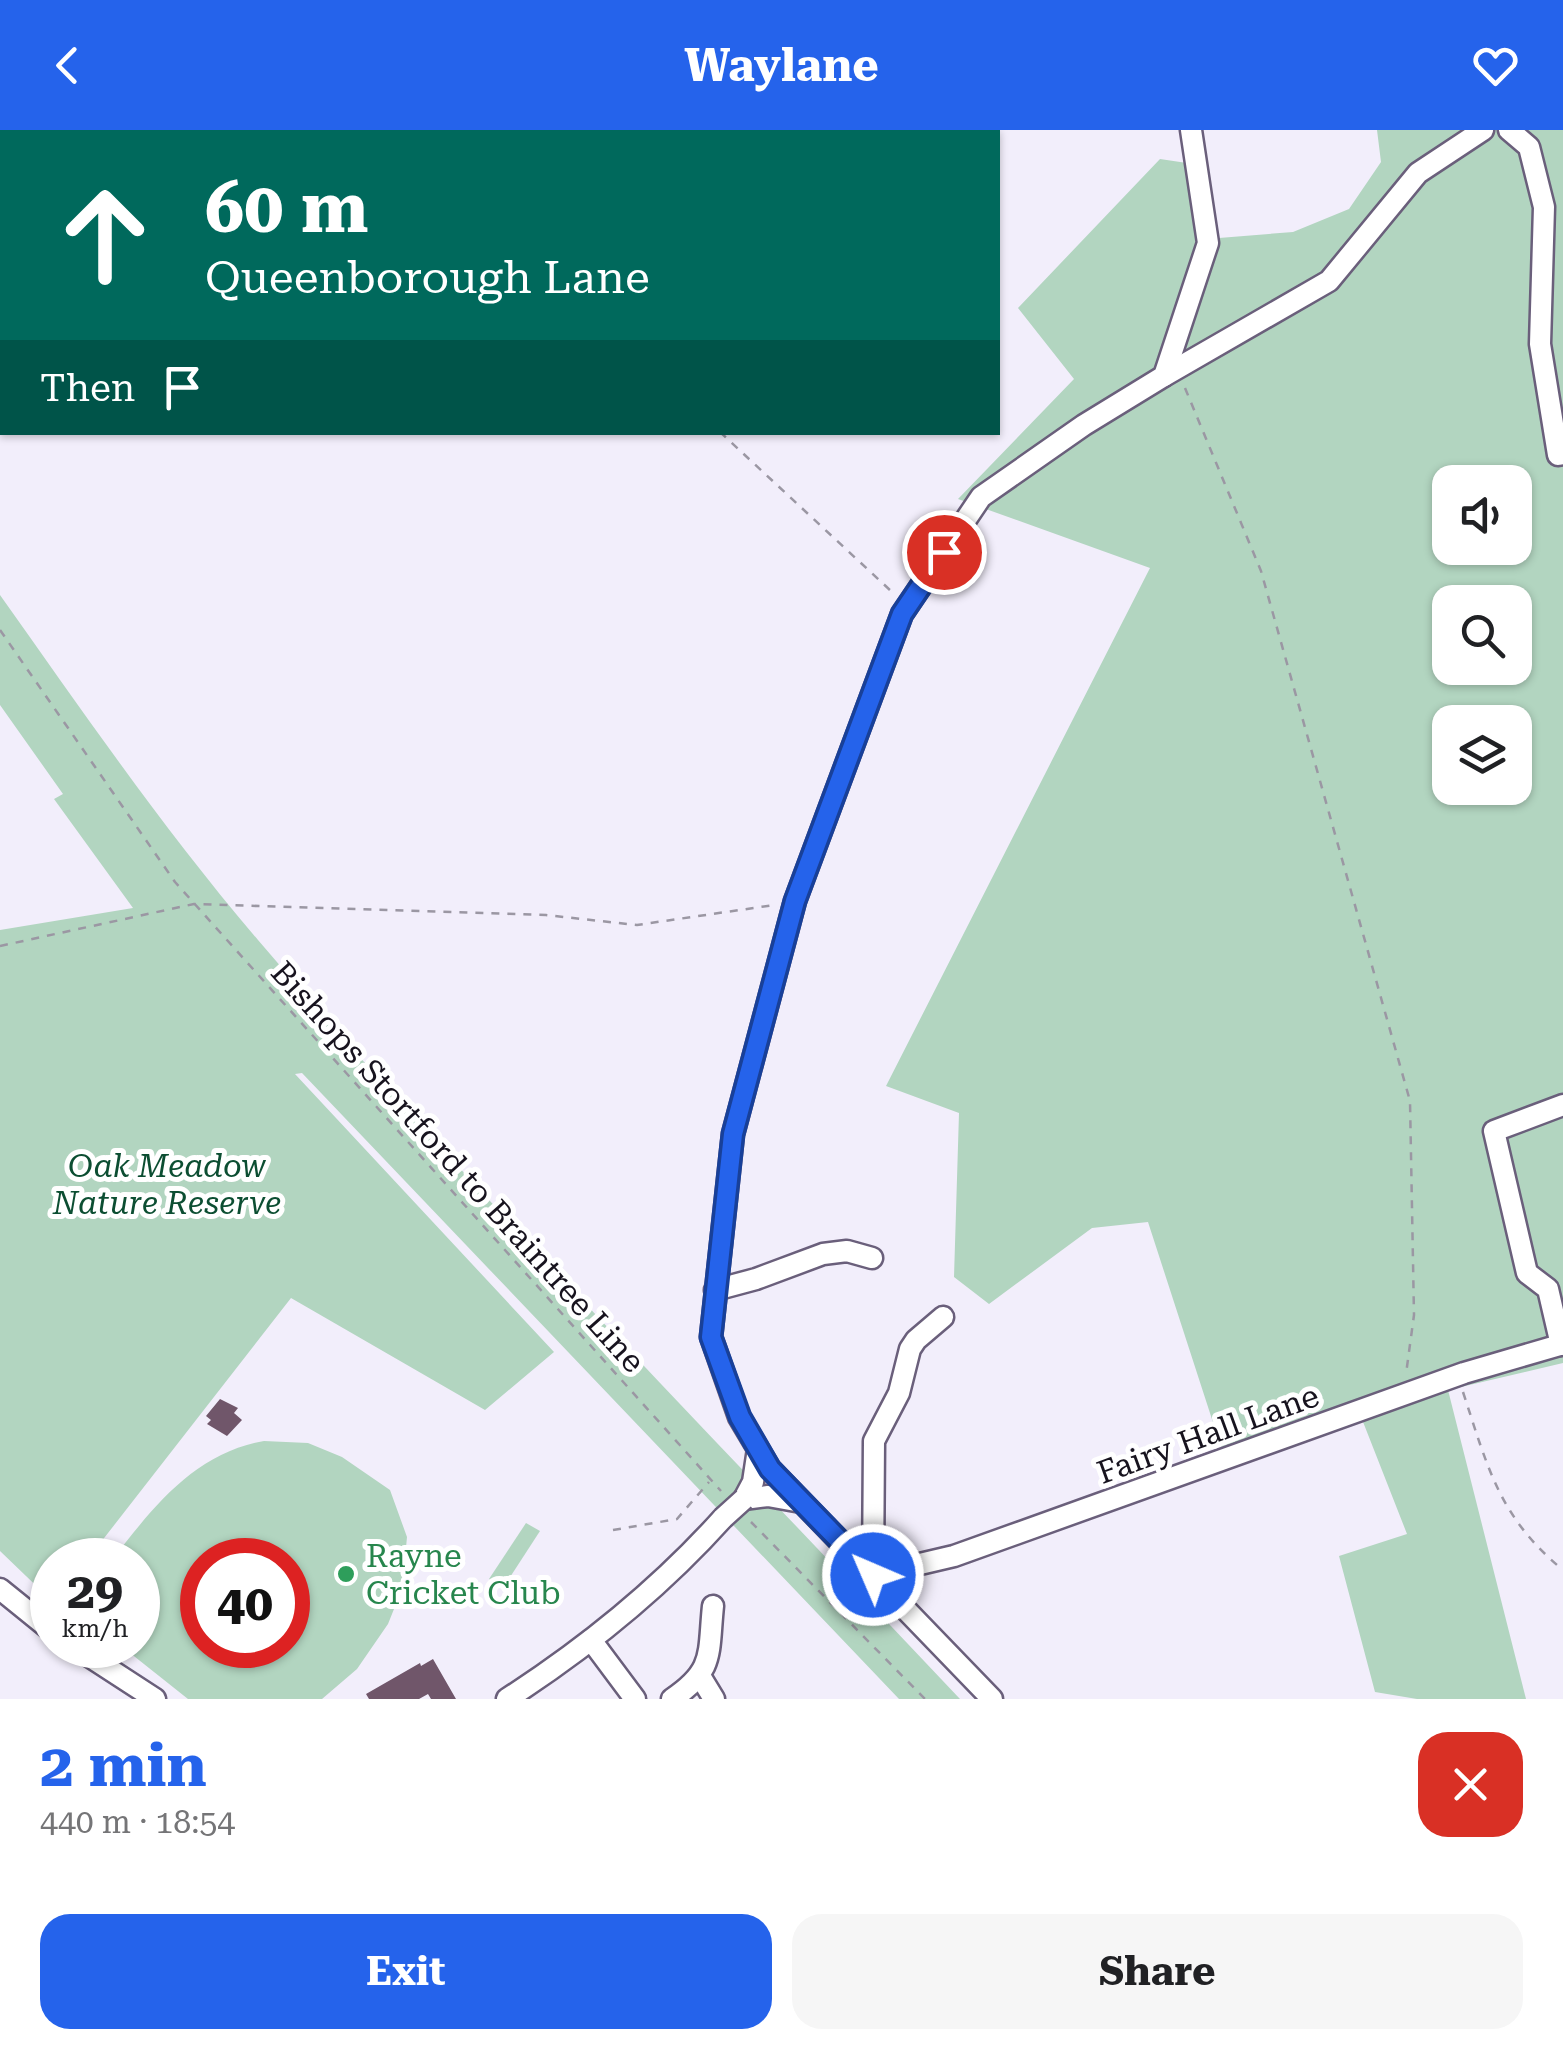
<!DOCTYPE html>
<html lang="en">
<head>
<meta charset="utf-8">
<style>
  :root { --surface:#fff; --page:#f6f6f6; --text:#202124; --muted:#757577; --accent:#2563eb }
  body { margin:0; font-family:"Roboto Serif",serif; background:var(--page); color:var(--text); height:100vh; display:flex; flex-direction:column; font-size:38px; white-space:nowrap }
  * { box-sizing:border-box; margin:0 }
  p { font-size:32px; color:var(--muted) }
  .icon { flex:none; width:55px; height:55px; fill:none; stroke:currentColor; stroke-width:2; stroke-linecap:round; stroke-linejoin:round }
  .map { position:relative; height:1569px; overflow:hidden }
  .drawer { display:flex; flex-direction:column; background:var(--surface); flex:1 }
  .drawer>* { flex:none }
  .top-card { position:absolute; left:0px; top:0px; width:1000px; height:305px; box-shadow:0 2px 8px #0004; background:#00695c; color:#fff; overflow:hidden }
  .fabs { position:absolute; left:1432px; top:335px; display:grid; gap:20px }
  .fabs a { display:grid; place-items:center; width:100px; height:100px; border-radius:20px; background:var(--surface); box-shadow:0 2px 8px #0004; font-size:50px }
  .speed { position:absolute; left:30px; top:1408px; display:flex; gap:20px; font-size:50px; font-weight:700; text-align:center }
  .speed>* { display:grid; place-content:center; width:130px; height:130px; border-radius:50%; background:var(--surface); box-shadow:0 2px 8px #0004; line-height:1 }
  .speed small { font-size:25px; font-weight:400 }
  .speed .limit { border:15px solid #d22; background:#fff; color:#111 }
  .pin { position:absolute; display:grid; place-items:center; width:85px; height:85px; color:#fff; margin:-42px; border:5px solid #fff; border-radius:50%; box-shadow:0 2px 10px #0007 }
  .me { position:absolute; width:110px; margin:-55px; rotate:315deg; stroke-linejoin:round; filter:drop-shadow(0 0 8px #0008) }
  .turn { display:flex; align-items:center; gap:35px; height:210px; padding:0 40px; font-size:45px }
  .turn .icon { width:130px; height:130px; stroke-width:2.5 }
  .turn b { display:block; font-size:70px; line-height:85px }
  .then { display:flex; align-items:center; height:95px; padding:0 40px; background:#0003; gap:20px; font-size:38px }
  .round { display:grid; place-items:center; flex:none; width:105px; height:105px; border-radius:30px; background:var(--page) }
  .headline { display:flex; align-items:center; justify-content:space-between; height:170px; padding:0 40px }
  h1 { font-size:60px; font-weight:700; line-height:75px; color:var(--accent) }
  .action { display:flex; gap:20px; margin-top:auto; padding:20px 40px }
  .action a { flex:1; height:115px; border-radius:30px; background:var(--accent); color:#fff; font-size:40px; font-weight:700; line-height:115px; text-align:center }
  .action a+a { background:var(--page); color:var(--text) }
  header { display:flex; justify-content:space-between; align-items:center; height:130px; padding:0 40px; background:var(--accent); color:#fff; font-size:45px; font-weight:700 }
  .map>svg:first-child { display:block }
</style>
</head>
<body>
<header><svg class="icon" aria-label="back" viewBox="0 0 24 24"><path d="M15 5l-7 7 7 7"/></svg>Waylane<svg class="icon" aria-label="heart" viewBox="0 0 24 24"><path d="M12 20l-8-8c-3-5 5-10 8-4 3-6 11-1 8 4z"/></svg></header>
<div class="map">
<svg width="1563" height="1569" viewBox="0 0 1563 1569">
  <rect width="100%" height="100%" fill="#f2eefb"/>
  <g fill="#b2d5c0" fill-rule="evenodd">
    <path d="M1377,0h186v1233l-115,27 78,309h-109l-42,-7 -36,-136 68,-22 -51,-130 -135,43 -73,-225 -56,6 -103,76 -35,-27 5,-164 -73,-27 264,-518 -192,-69 116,-120 -56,-71 142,-149 47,7 12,72 74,-6 56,-23 32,-47zM1450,352h65v66h-65zM1450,472h65v66h-65zM1450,592h65v66h-65z"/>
    <path d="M0,465c83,117 164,235 258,345 223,262 466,508 702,759h-61l-597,-626 -7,1 259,278 -69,58 -194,-112 -204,262h-35v41l-52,-50v-621l133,-22 -79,-109 9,-5 -63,-89z"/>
    <path d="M264,1311l44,2 34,14 48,33 17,47 -5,52 -14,35 -31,45 -35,30h-134l-68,-54h18v-85h-26c41,-53 83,-107 152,-119zM288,1430v85h-86v-85z"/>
    <polygon points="526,1393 540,1401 503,1458 489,1449"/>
  </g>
  <g fill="#70566a">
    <polygon points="220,1269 238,1278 234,1283 242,1290 227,1306 207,1294 211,1290 206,1286"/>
    <polygon points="433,1529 456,1569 431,1569 428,1564 419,1569 369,1569 366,1564 420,1533 421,1536"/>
  </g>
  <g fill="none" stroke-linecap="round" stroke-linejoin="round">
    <defs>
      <g id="minor">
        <polyline points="1509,0 1529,17 1544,77 1540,214 1558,325 1563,324"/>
        <polyline points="1164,246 1329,151 1418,43 1483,0"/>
        <polyline points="715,1160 756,1149 823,1124 847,1121 872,1128"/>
        <polyline points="1561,1215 1548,1159 1527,1143 1494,1001 1563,975"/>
        <polyline points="744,1369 768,1366 801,1372"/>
        <polyline points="744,1369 753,1352 758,1319"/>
        <polyline points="873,1445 954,1426 1464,1243 1563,1214"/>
        <polyline points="873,1445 874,1311 899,1263 910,1219 916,1210 943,1187"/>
        <polyline points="0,1459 52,1501"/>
        <polyline points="591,1510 635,1569"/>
        <polyline points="72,1515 155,1569"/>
        <polyline points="700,1546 714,1569"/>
        <path d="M507,1569c79,-51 154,-112 216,-181"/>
        <path d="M672,1569c43,-29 36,-45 41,-93"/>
        <polyline points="992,1569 770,1339 739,1287 711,1207 733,1004 795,771 902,484 981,367 1084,295 1164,246 1208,113 1191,0"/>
      </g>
    </defs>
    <use href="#minor" stroke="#6a5f7b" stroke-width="25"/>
    <g stroke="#9b97a3" stroke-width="2.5" stroke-dasharray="8 8" stroke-linecap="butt">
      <polyline points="431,0 435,2"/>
      <polyline points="669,0 672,2"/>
      <polyline points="1185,258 1261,441 1410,971 1414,1185 1406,1244"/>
      <polyline points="720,302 891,461"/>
      <polyline points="0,500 175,752 721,1361"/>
      <polyline points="0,816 194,774 546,785 637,795 774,775"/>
      <path d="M1463,1262c25,76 36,125 100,178"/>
      <polyline points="751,1392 925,1569"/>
      <polyline points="613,1400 677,1389 709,1352"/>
      <polyline points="845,1483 870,1471"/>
    </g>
    <use href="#minor" stroke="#fff" stroke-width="20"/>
    <defs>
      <polyline id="minor-bridge" points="723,1388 744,1369"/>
    </defs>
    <use href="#minor-bridge" stroke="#6a5f7b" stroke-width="25" stroke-linecap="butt"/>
    <use href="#minor-bridge" stroke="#fff" stroke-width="20"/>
  </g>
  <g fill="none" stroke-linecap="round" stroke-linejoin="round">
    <defs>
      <polyline id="route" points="873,1445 770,1339 740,1287 711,1207 733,1004 795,771 902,484 944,422"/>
    </defs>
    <use href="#route" stroke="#184099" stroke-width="25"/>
    <use href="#route" stroke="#2563eb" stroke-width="18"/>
  </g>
  <circle fill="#2e9e5b" stroke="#fff" stroke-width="4" cx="346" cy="1444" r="10"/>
  <g text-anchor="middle" stroke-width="10" stroke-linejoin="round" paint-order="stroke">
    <g font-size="32" font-style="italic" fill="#0c4e32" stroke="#fff">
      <text x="167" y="1047">Oak Meadow<tspan x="167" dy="37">Nature Reserve</tspan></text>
    </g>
    <g font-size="32" fill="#17131e" stroke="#fff">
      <text transform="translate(458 1037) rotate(48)" y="11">Bishops Stortford to Braintree Line</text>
      <text transform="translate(1208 1304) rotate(-20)" y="11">Fairy Hall Lane</text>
    </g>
    <g font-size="32" fill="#27864d" stroke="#fff" text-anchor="start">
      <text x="366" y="1437">Rayne<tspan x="366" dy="37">Cricket Club</tspan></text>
    </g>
  </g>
</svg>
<div class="fabs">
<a><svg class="icon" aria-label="sound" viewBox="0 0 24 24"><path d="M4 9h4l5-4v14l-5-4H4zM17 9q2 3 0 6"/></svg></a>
<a><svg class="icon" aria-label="search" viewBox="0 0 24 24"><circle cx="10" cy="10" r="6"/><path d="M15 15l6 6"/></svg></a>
<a><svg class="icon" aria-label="layers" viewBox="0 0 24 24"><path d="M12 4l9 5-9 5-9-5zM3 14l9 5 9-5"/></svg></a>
</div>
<div class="speed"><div>29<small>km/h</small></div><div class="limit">40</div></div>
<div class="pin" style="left:944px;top:422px;background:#d93025"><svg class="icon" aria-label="arrive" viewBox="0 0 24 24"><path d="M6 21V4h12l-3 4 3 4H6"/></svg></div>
<svg class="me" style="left:873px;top:1445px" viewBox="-20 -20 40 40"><circle r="17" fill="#2563eb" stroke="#fff" stroke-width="3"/><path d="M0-11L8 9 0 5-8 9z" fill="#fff"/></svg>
<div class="top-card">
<div class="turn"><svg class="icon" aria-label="ahead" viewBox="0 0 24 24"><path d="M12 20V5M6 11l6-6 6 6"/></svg><div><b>60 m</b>Queenborough Lane</div></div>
<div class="then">Then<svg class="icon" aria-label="arrive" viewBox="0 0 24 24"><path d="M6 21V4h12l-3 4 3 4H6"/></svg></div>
</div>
</div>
<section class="drawer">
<div class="headline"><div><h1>2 min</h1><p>440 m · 18:54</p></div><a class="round" style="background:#d93025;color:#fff"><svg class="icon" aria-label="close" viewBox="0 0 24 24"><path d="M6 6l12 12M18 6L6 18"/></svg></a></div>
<div class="action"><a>Exit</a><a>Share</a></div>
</section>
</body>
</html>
